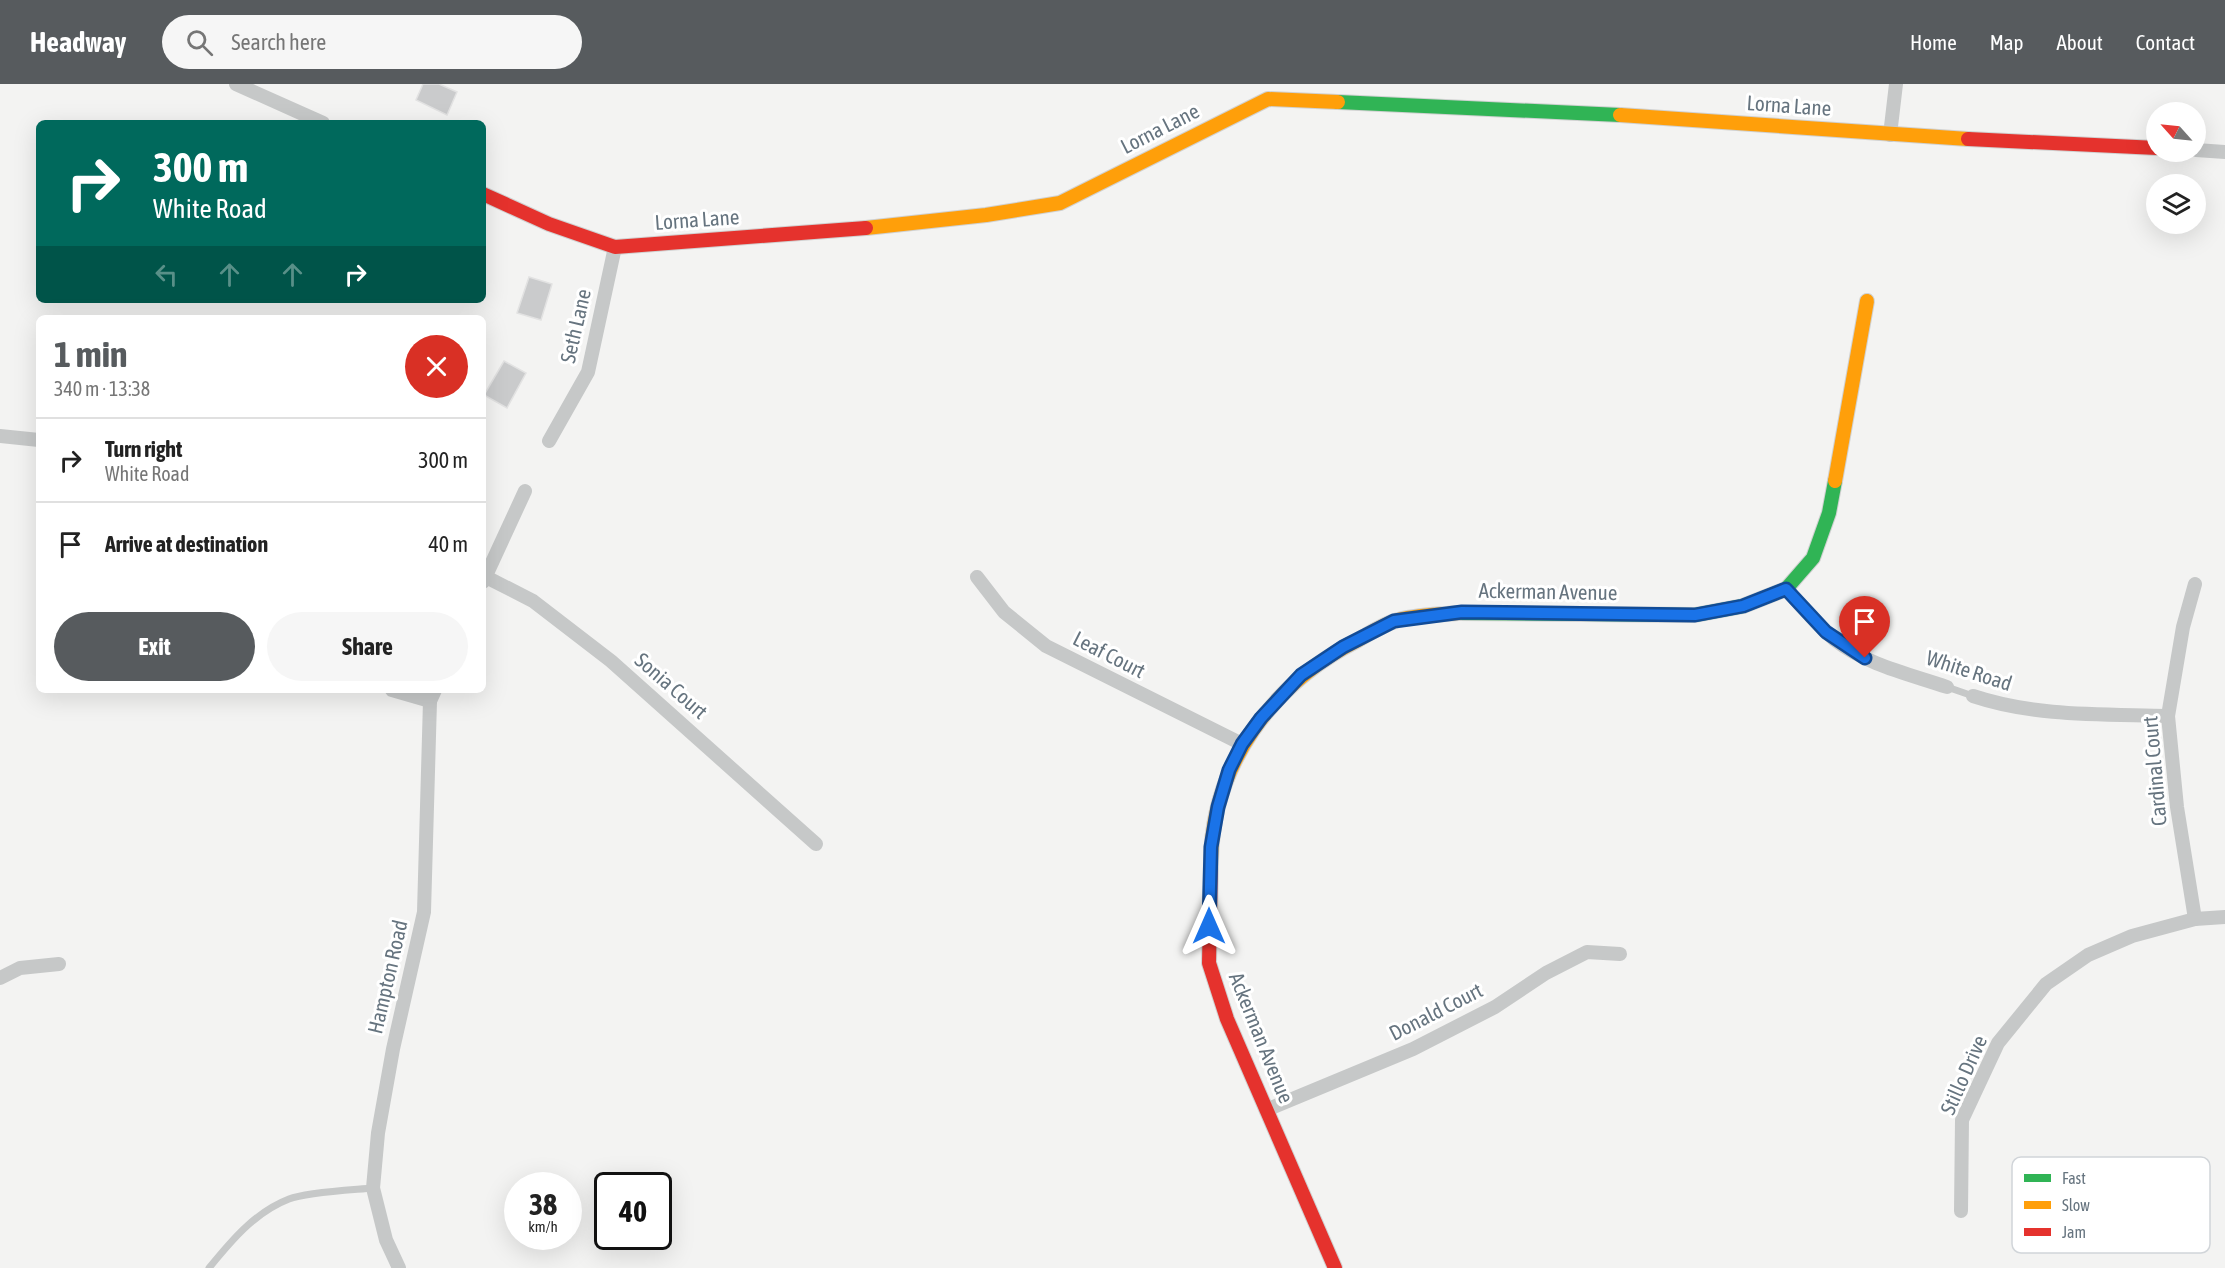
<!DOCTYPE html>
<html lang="en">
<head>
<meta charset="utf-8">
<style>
  :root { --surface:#fff; --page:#f6f6f6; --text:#222; --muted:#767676; --line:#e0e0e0; --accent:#575b5e }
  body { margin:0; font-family:"Asap Condensed",sans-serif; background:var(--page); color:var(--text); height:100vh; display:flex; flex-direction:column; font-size:22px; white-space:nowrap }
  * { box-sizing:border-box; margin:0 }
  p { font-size:20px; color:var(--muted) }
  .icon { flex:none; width:33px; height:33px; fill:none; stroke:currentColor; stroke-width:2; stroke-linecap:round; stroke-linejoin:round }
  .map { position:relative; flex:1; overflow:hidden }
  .sheet { position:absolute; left:36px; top:231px; width:450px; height:378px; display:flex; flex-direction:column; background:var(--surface); border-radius:9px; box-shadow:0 6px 24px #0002 }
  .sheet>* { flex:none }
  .guide { position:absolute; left:36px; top:36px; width:450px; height:183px; border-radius:9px; box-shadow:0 6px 24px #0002; background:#00695c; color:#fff; overflow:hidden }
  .needle { width:39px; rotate:297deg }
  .buttons { position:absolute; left:2146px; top:18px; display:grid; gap:12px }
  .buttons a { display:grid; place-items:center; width:60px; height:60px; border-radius:50%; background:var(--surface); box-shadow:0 6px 24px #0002; font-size:30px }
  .speed { position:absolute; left:504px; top:1088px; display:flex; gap:12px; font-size:30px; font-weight:700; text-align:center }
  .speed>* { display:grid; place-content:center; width:78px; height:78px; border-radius:50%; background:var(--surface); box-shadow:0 6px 24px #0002; line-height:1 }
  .speed small { font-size:15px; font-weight:400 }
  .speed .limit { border:3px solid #111; border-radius:9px; background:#fff; color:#111 }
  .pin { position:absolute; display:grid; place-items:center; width:51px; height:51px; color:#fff; margin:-62px -26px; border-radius:50% 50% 50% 0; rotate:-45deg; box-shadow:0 0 6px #0007 }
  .pin .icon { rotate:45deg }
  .me { position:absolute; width:66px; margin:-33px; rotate:0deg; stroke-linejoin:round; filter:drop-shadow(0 0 4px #0008) }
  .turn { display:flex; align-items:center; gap:21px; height:126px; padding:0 18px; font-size:27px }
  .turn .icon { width:78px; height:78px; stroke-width:2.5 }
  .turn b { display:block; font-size:42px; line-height:51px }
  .lanes { display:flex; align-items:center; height:57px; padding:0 18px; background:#0003; justify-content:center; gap:30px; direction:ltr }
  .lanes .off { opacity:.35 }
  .round { display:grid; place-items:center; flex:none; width:63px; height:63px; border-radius:32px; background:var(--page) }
  .overview { display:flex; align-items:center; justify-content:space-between; height:102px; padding:0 18px }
  h1 { font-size:36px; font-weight:700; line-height:45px; color:var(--accent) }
  .button { display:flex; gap:12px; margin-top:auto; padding:12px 18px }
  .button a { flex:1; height:69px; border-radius:36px; background:var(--accent); color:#fff; font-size:24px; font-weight:700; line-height:69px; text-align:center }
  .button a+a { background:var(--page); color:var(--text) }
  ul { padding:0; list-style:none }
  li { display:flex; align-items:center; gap:18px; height:84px; padding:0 18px; border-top:2px solid var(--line) }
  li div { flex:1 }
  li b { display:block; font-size:22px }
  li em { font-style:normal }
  header { display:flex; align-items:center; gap:36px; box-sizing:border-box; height:84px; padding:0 30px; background:var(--accent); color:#fff }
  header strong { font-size:28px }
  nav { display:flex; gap:33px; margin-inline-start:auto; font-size:21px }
  .search { width:420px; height:54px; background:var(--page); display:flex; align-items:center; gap:15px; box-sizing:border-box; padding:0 21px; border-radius:33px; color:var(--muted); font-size:22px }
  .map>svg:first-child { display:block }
</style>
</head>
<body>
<header>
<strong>Headway</strong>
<div class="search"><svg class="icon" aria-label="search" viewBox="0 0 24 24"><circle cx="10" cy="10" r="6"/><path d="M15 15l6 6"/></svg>Search here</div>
<nav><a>Home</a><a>Map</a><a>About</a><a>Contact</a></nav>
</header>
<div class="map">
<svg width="2225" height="1184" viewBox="0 0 2225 1184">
  <rect width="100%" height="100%" fill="#f3f3f2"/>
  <g fill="#cacbcc" stroke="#e2e2e2" stroke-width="1.5">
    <polygon points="423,0 439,0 457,8 447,31 416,16"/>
    <polygon points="529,193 552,200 541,236 517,229"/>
    <polygon points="504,277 526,289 507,324 484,311"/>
  </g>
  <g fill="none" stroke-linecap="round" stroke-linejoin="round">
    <defs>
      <g id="fast">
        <polyline points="1338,18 1620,31"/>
        <polyline points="1458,529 1695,531 1743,522 1786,505 1813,474 1829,429 1835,397"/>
      </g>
      <g id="slow">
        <polyline points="1620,31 1968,55"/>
        <polyline points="866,144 986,131 1060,119 1268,15 1338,18"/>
        <polyline points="1835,397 1867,217"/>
        <path d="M1211,777c1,-97 62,-178 147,-221 11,-6 24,-15 37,-19 19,-6 43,-6 63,-8"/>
      </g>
      <g id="jam">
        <polyline points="1968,55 2157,64"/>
        <polyline points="483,110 549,140 615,163 866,144"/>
        <polyline points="1211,777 1209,879 1227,935 1335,1184"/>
      </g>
    </defs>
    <use href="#fast" stroke="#d0d1d1" stroke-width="16"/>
    <use href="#slow" stroke="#d0d1d1" stroke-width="16"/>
    <use href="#jam" stroke="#d0d1d1" stroke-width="16"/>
    <g stroke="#c6c8c8" stroke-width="7">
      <polyline points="1947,603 1973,612"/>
      <path d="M209,1184c22,-27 46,-56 80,-69 18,-7 63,-9 84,-11"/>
    </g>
    <g stroke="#c6c8c8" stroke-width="14">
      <polyline points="236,0 323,39"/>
      <polyline points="1890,51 1896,0"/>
      <polyline points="2196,66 2225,68"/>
      <polyline points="0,352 39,356"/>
      <polyline points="549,357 588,288 615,163"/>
      <polyline points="486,493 533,517 611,577 816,760"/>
      <polyline points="977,493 1004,528 1046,562 1242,660"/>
      <polyline points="483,498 525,407"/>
      <path d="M1786,505c16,18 31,36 49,51 32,25 74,34 112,47"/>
      <polyline points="392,606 430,617"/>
      <path d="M1973,612c63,21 129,18 195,20"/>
      <polyline points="2195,835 2177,723 2168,632 2183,543 2195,500"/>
      <polyline points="0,894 20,884 59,880"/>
      <polyline points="1266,1026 1413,965 1495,923 1546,889 1587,868 1620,870"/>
      <polyline points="1961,1127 1962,1036 1998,959 2046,900 2088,871 2132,852 2195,835 2225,833"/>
      <polyline points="399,1184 386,1156 373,1104 378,1049 393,965 424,828 430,617 435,606"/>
    </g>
    <use href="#fast" stroke="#30b455" stroke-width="14"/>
    <use href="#slow" stroke="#ff9f0a" stroke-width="14"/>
    <use href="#jam" stroke="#e5322d" stroke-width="14"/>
  </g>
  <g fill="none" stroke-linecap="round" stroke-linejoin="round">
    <defs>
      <polyline id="route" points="1209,842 1211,763 1218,723 1229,686 1242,660 1261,634 1301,591 1343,563 1394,537 1462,528 1695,531 1743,522 1786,505 1826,548 1865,574"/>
    </defs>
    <use href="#route" stroke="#114b97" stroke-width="15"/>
    <use href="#route" stroke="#1a73e8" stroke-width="10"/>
  </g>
  <g text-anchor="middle" stroke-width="6" stroke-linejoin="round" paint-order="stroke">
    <g font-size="21" fill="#66747f" stroke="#fff">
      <text transform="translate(1789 22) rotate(4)" y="7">Lorna Lane</text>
      <text transform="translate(1160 45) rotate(-27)" y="7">Lorna Lane</text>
      <text transform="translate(697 136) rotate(-4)" y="7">Lorna Lane</text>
      <text transform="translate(576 242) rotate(-77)" y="7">Seth Lane</text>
      <text transform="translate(1548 508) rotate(1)" y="7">Ackerman Avenue</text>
      <text transform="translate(1109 571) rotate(27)" y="7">Leaf Court</text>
      <text transform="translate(1969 587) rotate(18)" y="7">White Road</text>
      <text transform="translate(671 602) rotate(41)" y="7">Sonia Court</text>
      <text transform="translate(2155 687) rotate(-95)" y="7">Cardinal Court</text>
      <text transform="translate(388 893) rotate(-77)" y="7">Hampton Road</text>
      <text transform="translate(1436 928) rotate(-27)" y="7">Donald Court</text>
      <text transform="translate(1261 954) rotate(68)" y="7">Ackerman Avenue</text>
      <text transform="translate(1964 991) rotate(-66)" y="7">Stillo Drive</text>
    </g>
  </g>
  <rect x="2012" y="1073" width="198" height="96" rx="9" fill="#fff" stroke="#d1d5d9" stroke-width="1.5"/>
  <rect x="2024" y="1090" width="27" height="8" fill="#30b455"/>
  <rect x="2024" y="1117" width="27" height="8" fill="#ff9f0a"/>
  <rect x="2024" y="1144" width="27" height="8" fill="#e5322d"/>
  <g font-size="16" fill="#66747f">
    <text x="2062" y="1100">Fast</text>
    <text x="2062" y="1127">Slow</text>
    <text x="2062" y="1154">Jam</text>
  </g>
</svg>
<div class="buttons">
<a><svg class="needle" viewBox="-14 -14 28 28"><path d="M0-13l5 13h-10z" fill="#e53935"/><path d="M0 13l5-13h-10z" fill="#767676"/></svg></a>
<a><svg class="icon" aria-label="layers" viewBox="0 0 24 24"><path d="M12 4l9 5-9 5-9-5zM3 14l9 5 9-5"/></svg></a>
</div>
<div class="speed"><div>38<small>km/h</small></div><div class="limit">40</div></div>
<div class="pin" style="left:1865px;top:574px;background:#d93025"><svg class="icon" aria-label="arrive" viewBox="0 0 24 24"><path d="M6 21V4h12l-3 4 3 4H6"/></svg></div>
<svg class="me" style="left:1209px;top:842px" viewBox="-20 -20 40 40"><path d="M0-17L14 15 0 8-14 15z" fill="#1a73e8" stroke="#fff" stroke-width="4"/></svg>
<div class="guide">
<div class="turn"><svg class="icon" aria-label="right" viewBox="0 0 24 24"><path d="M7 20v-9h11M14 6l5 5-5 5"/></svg><div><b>300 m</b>White Road</div></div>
<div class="lanes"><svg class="icon off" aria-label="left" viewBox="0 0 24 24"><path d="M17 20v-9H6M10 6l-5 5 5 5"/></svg><svg class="icon off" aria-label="ahead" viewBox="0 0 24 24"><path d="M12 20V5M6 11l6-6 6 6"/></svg><svg class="icon off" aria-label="ahead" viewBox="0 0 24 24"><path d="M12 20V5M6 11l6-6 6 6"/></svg><svg class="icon" aria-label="right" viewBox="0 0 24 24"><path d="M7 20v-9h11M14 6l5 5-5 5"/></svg></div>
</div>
<section class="sheet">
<div class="overview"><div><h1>1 min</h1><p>340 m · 13:38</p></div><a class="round" style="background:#d93025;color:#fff"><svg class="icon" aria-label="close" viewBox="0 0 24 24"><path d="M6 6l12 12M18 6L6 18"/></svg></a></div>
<ul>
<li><svg class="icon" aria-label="right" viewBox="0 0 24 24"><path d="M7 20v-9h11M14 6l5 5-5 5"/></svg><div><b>Turn right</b><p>White Road</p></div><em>300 m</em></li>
<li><svg class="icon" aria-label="arrive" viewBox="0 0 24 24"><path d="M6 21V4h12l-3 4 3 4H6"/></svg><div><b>Arrive at destination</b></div><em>40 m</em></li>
</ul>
<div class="button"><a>Exit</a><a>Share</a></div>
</section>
</div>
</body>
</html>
